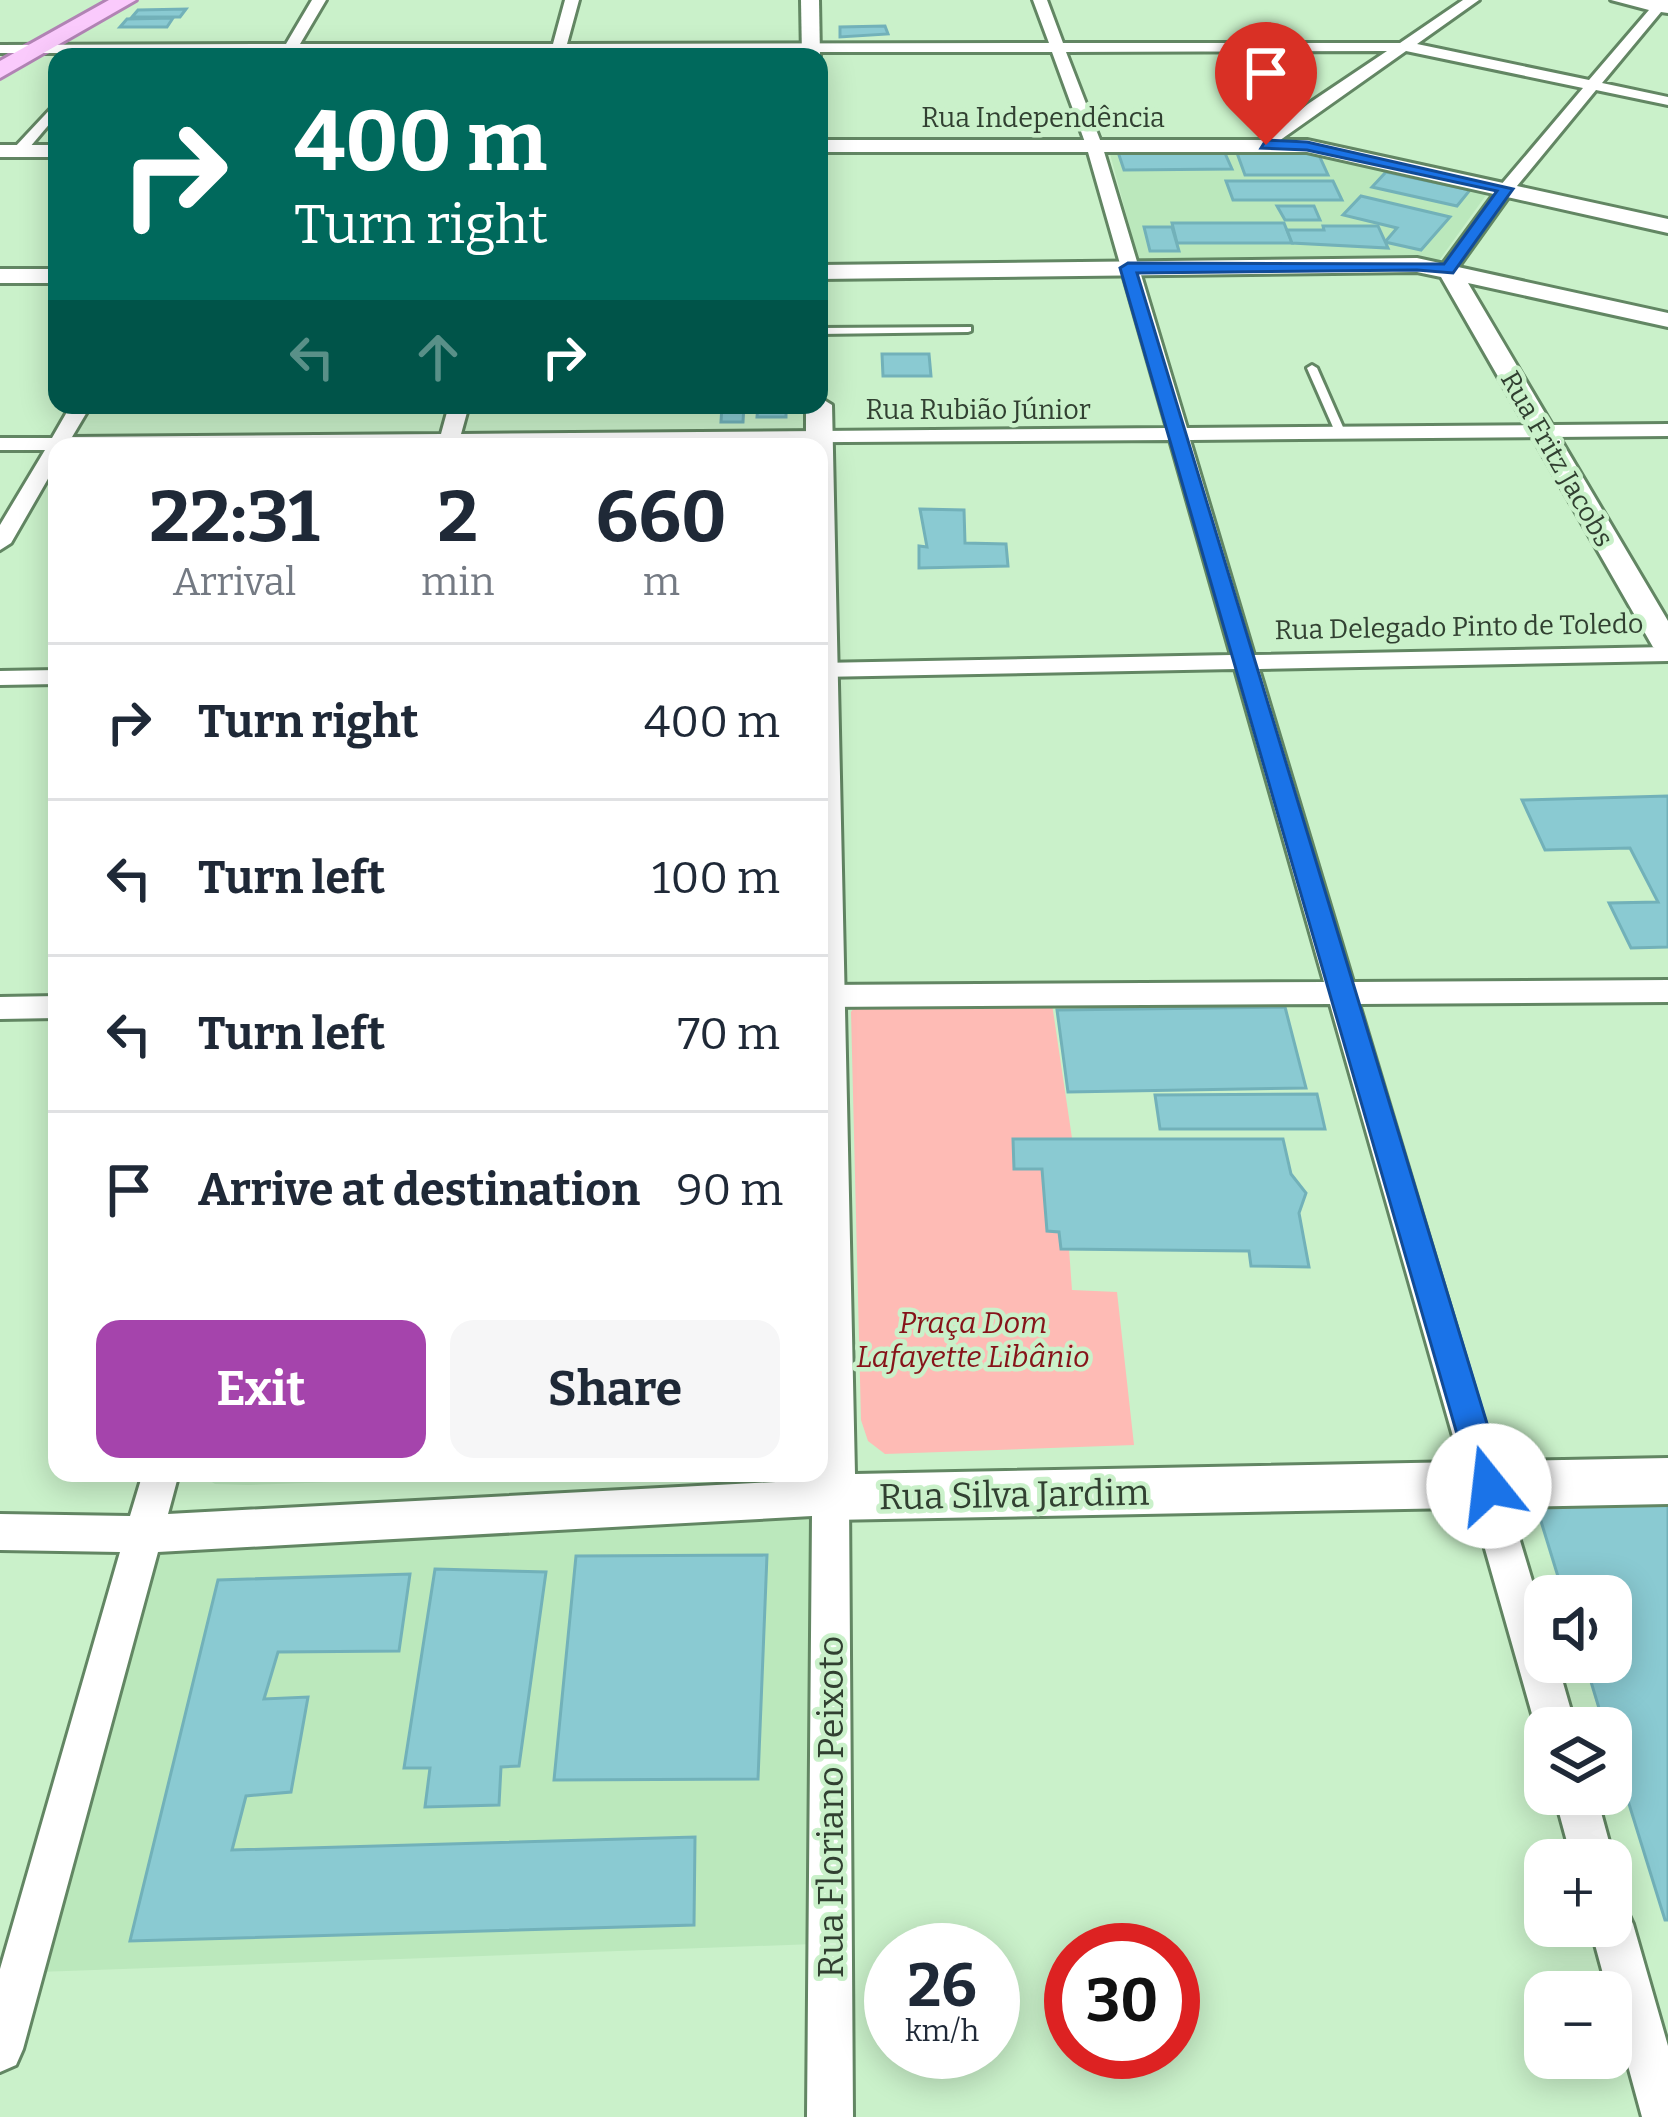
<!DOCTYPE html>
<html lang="en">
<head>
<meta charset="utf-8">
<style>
  :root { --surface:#fff; --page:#f6f6f7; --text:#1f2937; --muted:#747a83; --line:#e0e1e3; --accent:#a544ac }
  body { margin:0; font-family:Bitter,serif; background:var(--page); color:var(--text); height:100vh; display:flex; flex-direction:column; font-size:45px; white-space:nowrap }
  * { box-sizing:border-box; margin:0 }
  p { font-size:39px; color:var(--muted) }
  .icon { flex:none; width:66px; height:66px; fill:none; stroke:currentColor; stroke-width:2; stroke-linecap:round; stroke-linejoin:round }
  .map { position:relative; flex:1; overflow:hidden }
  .details { position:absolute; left:48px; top:438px; width:780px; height:1044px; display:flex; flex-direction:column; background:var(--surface); border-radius:24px; box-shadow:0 6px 30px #0003 }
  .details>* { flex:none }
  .hud { position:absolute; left:48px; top:48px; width:780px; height:366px; border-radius:24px; box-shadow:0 6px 30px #0003; background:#00695c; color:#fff; overflow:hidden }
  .buttons { position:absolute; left:1524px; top:1575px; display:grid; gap:24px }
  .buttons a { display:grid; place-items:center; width:108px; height:108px; border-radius:24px; background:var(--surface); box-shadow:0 6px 30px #0003; font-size:60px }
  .speed { position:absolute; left:864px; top:1923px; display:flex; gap:24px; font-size:60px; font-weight:700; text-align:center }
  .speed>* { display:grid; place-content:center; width:156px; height:156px; border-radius:50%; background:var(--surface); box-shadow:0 6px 30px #0003; line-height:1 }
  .speed small { font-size:30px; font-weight:400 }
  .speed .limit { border:18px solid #d22; background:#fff; color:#111 }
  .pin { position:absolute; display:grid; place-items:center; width:102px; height:102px; color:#fff; margin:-123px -51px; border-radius:50% 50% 50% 0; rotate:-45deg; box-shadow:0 0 12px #0007 }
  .pin .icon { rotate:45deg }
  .me { position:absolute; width:132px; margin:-66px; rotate:344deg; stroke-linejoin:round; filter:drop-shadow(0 0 9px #0008) }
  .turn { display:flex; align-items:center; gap:42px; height:252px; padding:0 48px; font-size:54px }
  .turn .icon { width:156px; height:156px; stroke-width:2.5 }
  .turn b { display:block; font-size:84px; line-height:102px }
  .lanes { display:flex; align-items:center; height:114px; padding:0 48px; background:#0003; justify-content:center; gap:60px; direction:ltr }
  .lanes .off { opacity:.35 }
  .eta { display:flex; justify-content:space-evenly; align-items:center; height:204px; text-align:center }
  .eta b { font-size:72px; font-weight:700; line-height:84px }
  .primary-button { display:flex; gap:24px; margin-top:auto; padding:24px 48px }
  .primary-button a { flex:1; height:138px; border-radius:24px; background:var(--accent); color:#fff; font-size:48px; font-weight:700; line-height:138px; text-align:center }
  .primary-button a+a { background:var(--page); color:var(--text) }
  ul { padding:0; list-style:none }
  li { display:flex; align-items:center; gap:36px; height:156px; padding:0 48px; border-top:3px solid var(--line) }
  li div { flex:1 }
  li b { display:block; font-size:45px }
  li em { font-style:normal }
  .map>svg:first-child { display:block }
</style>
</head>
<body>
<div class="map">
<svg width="1668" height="2117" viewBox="0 0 1668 2117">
  <rect width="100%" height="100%" fill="#caf1ca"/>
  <g fill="#bbe8bc">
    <polygon points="1109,150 1303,150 1489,191 1438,262 1139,262"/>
    <polygon points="197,1473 595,1473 248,1485 215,1484"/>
    <polygon points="818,1517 814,1944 38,1972 154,1547"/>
  </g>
  <polygon fill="#febbb5" points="1052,1004 1072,1138 1013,1139 1014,1168 1042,1169 1047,1231 1059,1232 1061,1249 1069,1249 1072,1290 1117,1292 1134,1445 885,1454 868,1441 861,1420 851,1012 856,1005"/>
  <g fill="#8acad2" stroke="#72b1b9" stroke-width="3">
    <polygon points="186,9 180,17 132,17 138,10"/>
    <polygon points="173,18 167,27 120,27 127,19"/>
    <polygon points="885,26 888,34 840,37 840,27"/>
    <polygon points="1224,151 1232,169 1124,170 1118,152"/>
    <polygon points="1237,153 1318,153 1328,175 1245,175"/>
    <polygon points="1386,172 1470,190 1457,206 1372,187"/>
    <polygon points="1226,181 1333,181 1342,200 1233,200"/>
    <polygon points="1361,196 1450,217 1421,250 1385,242 1397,228 1343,215"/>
    <polygon points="1277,206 1314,206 1320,220 1285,220"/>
    <polygon points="1172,223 1284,223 1292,243 1177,243"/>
    <polygon points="1323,226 1378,226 1388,248 1292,243 1287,230 1324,230"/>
    <polygon points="1144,227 1172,227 1179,251 1150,251"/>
    <polygon points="882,354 929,354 931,376 883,376"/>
    <polygon points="722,405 744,405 743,422 721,422"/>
    <polygon points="758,405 786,405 786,417 757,417"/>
    <polygon points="920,509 964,510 965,543 1006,544 1008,566 919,568 919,546 927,547"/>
    <polygon points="1668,796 1668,947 1631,948 1609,903 1658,902 1630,848 1545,850 1522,800"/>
    <polygon points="1285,1007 1306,1088 1068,1092 1057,1010"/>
    <polygon points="1317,1094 1325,1129 1160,1129 1155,1095"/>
    <polygon points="1013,1139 1283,1139 1291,1174 1306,1193 1299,1213 1309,1267 1251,1266 1249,1251 1061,1249 1059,1232 1047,1231 1042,1169 1014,1169"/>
    <polygon points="1668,1502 1668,1920 1665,1920 1611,1746 1611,1728 1605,1728 1585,1662 1611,1662 1611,1596 1564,1596 1536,1505"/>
    <polygon points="767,1555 758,1779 554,1780 576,1556"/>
    <polygon points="435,1569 546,1572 519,1766 501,1767 499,1805 425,1807 430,1768 404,1768"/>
    <polygon points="410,1574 399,1651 278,1652 264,1699 308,1697 291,1792 246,1796 232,1850 695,1837 694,1925 130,1941 218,1580"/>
  </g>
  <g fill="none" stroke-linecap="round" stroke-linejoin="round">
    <defs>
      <g id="service">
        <polygon points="971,327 971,331 968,332 819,334 819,328"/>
        <polygon points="1312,365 1317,368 1346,434 1345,436 1336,434 1307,368"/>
      </g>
      <g id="minor">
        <polygon points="312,0 326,0 300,44 553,44 565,0 579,0 567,44 1049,43 1033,0 1047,0 1063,43 1400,43 1463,0 1479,0 1417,44 1589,80 1649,10 1611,0 1668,0 1668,13 1661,12 1602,83 1668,97 1668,105 1596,90 1512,192 1454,273 1442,273 1442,265 1500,186 1583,88 1406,51 1266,150 1258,145 1308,104 1387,51 1066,52 1102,145 1187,428 1668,424 1668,436 1190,440 1254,655 1668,647 1668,661 1259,669 1353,982 1668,980 1668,1002 1359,1004 1545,1624 1545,1662 1557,1662 1576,1728 1545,1728 1545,1744 1536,1728 1330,1004 819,1007 819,985 1324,982 1235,669 819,677 819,663 1231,655 1170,440 57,447 57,463 11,543 0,550 0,525 45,450 0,450 0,438 52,438 71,405 91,405 72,437 441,434 449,405 469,405 461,434 1167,428 1086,145 1052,52 564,52 563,57 549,57 550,52 295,53 293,57 279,57 281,53 0,53 0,45 286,44"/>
        <polygon points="57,102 57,115 24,154 14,154 14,148"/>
        <polygon points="57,670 57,684 0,685 0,671"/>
        <polygon points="57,996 57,1018 0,1019 0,997"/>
        <polygon points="143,1473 179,1473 168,1514 831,1479 844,1484 849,1497 853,2117 807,2117 812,1516 158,1552 23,2049 16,2065 0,2072 0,1969 120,1552 0,1550 0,1514 130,1516"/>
        <polygon points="1554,1794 1596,1794 1614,1860 1611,1868 1611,1860 1572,1860"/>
        <polygon points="1611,1902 1626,1909 1633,1924 1668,2046 1668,2117 1642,2117 1590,1926 1611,1926"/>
      </g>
      <g id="tertiary">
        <polygon points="801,0 819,0 820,57 819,59 802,57"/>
        <polygon points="819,140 1307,140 1668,219 1668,233 1307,152 819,152"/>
        <rect x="0" y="145" width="57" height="12"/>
        <polygon points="1417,258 1668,313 1668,327 1468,283 1668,621 1668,656 1653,647 1441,277 1417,272 819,279 819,265"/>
        <rect x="0" y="269" width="57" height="14"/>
        <polygon points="819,397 832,405 855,1474 1668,1458 1668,1504 831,1520 814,1513 807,1497 807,1473 819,1473 819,447 806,447 806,405 819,405"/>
      </g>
      <polygon id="primary" points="109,0 136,0 0,78 0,61"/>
    </defs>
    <use href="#service" stroke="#628663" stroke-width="6"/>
    <use href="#minor" stroke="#628663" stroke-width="6"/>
    <use href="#tertiary" stroke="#628663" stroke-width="6"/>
    <use href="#primary" stroke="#b183b4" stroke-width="6"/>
    <use href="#service" fill="#fff" fill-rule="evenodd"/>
    <use href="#minor" fill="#fff" fill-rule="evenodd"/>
    <use href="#tertiary" fill="#fff" fill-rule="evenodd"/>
    <use href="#primary" fill="#facafc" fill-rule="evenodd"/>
  </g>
  <polygon fill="#1a73e8" stroke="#114b97" stroke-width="3" points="1266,140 1307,142 1513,189 1453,273 1417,270 1137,273 1506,1486 1501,1497 1489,1502 1477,1497 1472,1486 1120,268 1128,263 1444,264 1497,191 1307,150 1261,148"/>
  <g text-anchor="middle" stroke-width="9" stroke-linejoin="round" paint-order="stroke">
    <g font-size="27" fill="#314031" stroke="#caf1ca">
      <text x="1043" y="127">Rua Independência</text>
      <text x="978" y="419">Rua Rubião Júnior</text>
      <text transform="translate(1557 459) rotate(60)" y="9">Rua Fritz Jacobs</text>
      <text transform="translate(1459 627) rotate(-1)" y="9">Rua Delegado Pinto de Toledo</text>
    </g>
    <g font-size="30" font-style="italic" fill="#861319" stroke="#caf1ca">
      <text x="973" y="1333">Praça Dom<tspan x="973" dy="34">Lafayette Libânio</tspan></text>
    </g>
    <g font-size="36" fill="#314031" stroke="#caf1ca">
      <text transform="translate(1014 1494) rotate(-1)" y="13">Rua Silva Jardim</text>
      <text transform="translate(830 1807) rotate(-90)" y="13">Rua Floriano Peixoto</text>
    </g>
  </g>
</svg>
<div class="buttons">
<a><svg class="icon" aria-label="sound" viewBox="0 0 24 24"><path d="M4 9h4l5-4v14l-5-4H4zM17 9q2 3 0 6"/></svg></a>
<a><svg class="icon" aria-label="layers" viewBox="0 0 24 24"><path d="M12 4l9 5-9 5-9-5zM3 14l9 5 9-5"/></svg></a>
<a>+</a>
<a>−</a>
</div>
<div class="speed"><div>26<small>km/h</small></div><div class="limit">30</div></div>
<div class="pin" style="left:1266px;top:145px;background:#d93025"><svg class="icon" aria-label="arrive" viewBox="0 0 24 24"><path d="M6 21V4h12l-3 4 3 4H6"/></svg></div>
<svg class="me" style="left:1489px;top:1486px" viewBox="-20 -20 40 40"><circle r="19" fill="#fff"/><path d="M0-13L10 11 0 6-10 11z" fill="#1a73e8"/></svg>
<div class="hud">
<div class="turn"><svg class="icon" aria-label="right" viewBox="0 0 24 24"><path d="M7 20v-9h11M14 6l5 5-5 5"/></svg><div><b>400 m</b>Turn right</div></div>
<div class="lanes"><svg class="icon off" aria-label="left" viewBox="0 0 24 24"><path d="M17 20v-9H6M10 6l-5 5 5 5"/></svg><svg class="icon off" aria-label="ahead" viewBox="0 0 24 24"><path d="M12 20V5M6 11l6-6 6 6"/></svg><svg class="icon" aria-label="right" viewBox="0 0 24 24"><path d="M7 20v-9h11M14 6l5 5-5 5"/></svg></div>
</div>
<section class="details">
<div class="eta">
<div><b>22:31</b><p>Arrival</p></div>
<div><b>2</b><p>min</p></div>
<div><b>660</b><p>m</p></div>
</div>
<ul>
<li><svg class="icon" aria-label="right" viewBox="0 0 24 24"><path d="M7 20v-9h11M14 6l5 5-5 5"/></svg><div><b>Turn right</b></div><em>400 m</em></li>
<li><svg class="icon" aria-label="left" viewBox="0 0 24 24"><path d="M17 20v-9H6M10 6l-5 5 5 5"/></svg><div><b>Turn left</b></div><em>100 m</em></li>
<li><svg class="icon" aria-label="left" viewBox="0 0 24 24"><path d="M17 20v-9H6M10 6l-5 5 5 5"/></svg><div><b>Turn left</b></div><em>70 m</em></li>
<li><svg class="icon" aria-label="arrive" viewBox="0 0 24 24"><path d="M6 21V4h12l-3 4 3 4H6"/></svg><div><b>Arrive at destination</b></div><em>90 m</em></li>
</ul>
<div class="primary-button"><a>Exit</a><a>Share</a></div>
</section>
</div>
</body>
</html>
